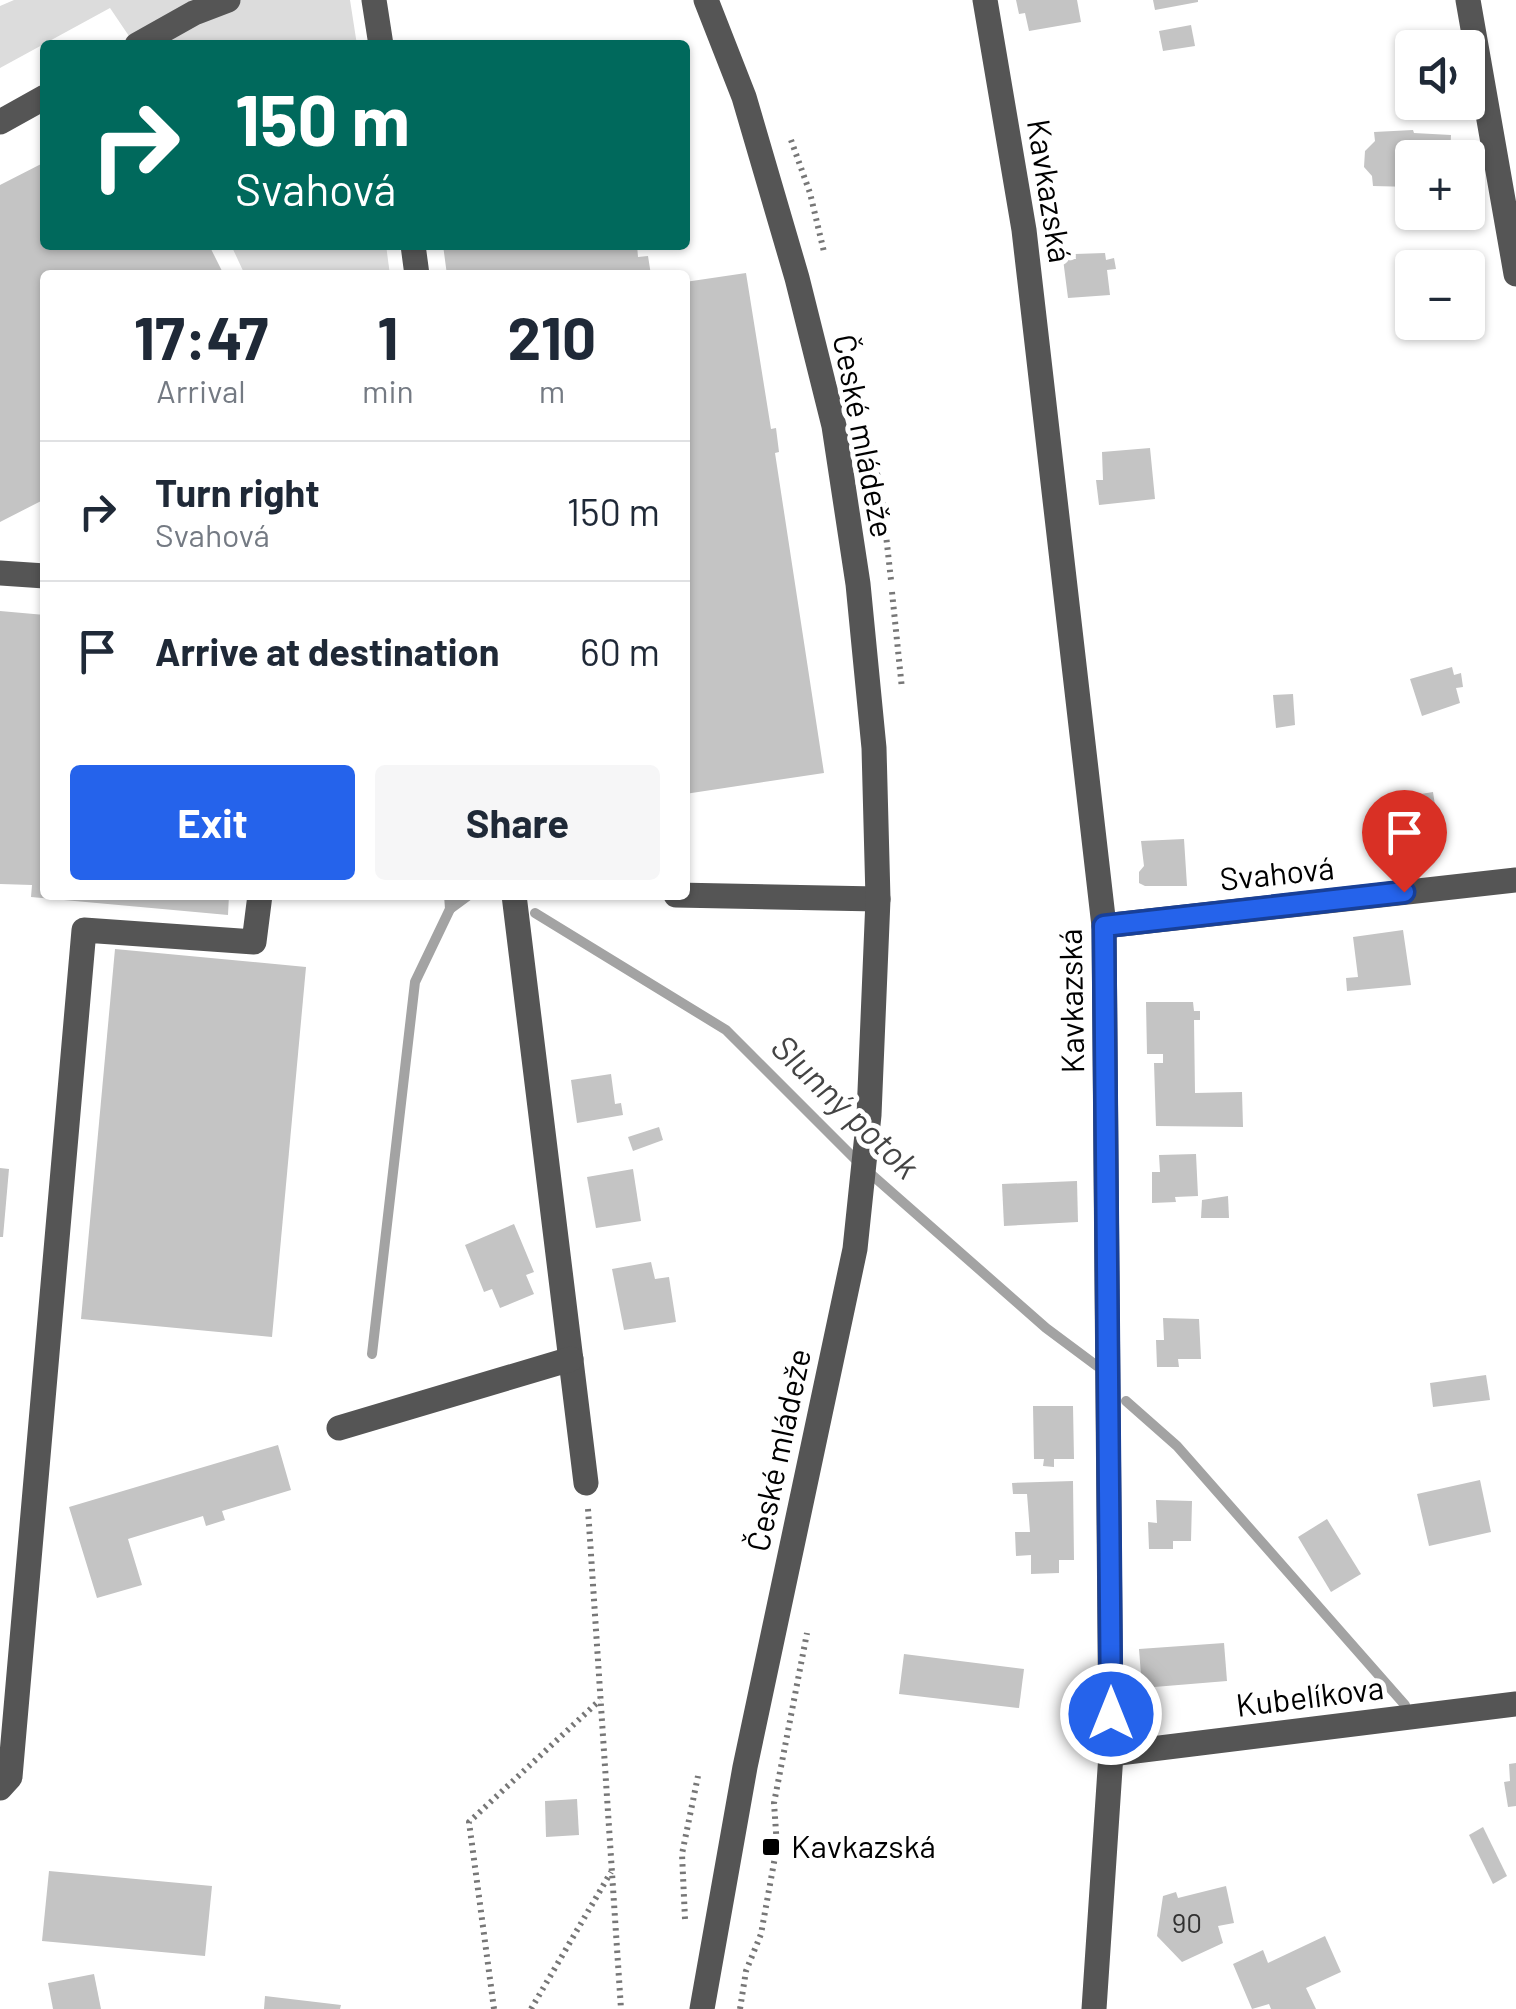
<!DOCTYPE html>
<html lang="en">
<head>
<meta charset="utf-8">
<style>
  :root { --surface:#fff; --page:#f6f6f7; --text:#1f2937; --muted:#747a83; --line:#e0e1e3; --accent:#2563eb }
  body { margin:0; font-family:Barlow,sans-serif; background:var(--page); color:var(--text); height:100vh; display:flex; flex-direction:column; font-size:38px; white-space:nowrap }
  * { box-sizing:border-box; margin:0 }
  p { font-size:32px; color:var(--muted) }
  .icon { flex:none; width:55px; height:55px; fill:none; stroke:currentColor; stroke-width:2; stroke-linecap:round; stroke-linejoin:round }
  .map { position:relative; flex:1; overflow:hidden }
  .panel { position:absolute; left:40px; top:270px; width:650px; height:630px; display:flex; flex-direction:column; background:var(--surface); border-radius:10px; box-shadow:0 2px 8px #0004 }
  .panel>* { flex:none }
  .guide { position:absolute; left:40px; top:40px; width:650px; height:210px; border-radius:10px; box-shadow:0 2px 8px #0004; background:#00695c; color:#fff; overflow:hidden }
  .controls { position:absolute; left:1395px; top:30px; display:grid; gap:20px }
  .controls a { display:grid; place-items:center; width:90px; height:90px; border-radius:10px; background:var(--surface); box-shadow:0 2px 8px #0004; font-size:50px }
  .pin { position:absolute; display:grid; place-items:center; width:85px; height:85px; color:#fff; margin:-102px -42px; border-radius:50% 50% 50% 0; rotate:-45deg; box-shadow:0 0 10px #0007 }
  .pin .icon { rotate:45deg }
  .me { position:absolute; width:110px; margin:-55px; rotate:0deg; stroke-linejoin:round; filter:drop-shadow(0 0 8px #0008) }
  .turn { display:flex; align-items:center; gap:35px; height:210px; padding:0 30px; font-size:45px }
  .turn .icon { width:130px; height:130px; stroke-width:2.5 }
  .turn b { display:block; font-size:70px; line-height:85px }
  .eta { display:flex; justify-content:space-evenly; align-items:center; height:170px; text-align:center }
  .eta b { font-size:60px; font-weight:700; line-height:70px }
  .button { display:flex; gap:20px; margin-top:auto; padding:20px 30px }
  .button a { flex:1; height:115px; border-radius:10px; background:var(--accent); color:#fff; font-size:40px; font-weight:700; line-height:115px; text-align:center }
  .button a+a { background:var(--page); color:var(--text) }
  ul { padding:0; list-style:none }
  li { display:flex; align-items:center; gap:30px; height:140px; padding:0 30px; border-top:2px solid var(--line) }
  li div { flex:1 }
  li b { display:block; font-size:38px }
  li em { font-style:normal }
  .map>svg:first-child { display:block }
</style>
</head>
<body>
<div class="map">
<svg width="1516" height="2009" viewBox="0 0 1516 2009">
  <rect width="100%" height="100%" fill="#fff"/>
  <g fill="#dcdcdc">
    <polygon points="14,0 350,0 357,45 135,45 110,8 0,68 0,6"/>
    <polygon points="231,245 386,245 390,275 245,275"/>
  </g>
  <g fill="none" stroke-linecap="round" stroke-linejoin="round">
    <g stroke="#a3a3a3" stroke-width="10">
      <polyline points="449,895 450,909 469,895"/>
      <polyline points="535,913 726,1030 864,1168 1046,1328 1097,1366"/>
      <polyline points="372,1354 415,982 450,909"/>
      <polyline points="1126,1401 1177,1446 1405,1705"/>
    </g>
  </g>
  <g fill="#c4c4c4">
    <polygon points="1016,0 1077,0 1081,22 1029,31 1025,13 1019,14"/>
    <polygon points="1153,0 1198,0 1198,2 1155,10"/>
    <polygon points="1191,25 1195,46 1163,51 1159,31"/>
    <polygon points="1413,130 1414,133 1451,135 1450,158 1412,158 1412,187 1373,186 1372,176 1364,167 1365,151 1375,141 1374,132"/>
    <polygon points="45,162 45,245 209,245 224,275 45,275 45,499 0,522 0,185"/>
    <polygon points="443,245 637,245 638,257 648,256 651,275 447,275"/>
    <polygon points="1105,253 1106,260 1114,258 1116,269 1107,270 1110,295 1068,298 1063,259 1076,259 1075,254"/>
    <polygon points="746,273 771,429 776,428 779,452 775,453 824,773 685,794 685,282"/>
    <polygon points="1150,448 1155,499 1099,505 1096,480 1103,480 1102,452"/>
    <polygon points="0,611 45,615 45,895 229,895 228,915 31,897 32,885 0,884"/>
    <polygon points="1452,667 1454,675 1461,673 1463,687 1456,688 1460,703 1422,716 1410,679"/>
    <polygon points="1293,694 1295,725 1276,728 1273,695"/>
    <polygon points="1433,792 1438,825 1429,827 1429,833 1390,840 1384,800"/>
    <polygon points="1184,839 1187,886 1145,886 1139,883 1139,872 1144,866 1141,841"/>
    <polygon points="1403,930 1411,985 1347,991 1346,978 1358,977 1353,937"/>
    <polygon points="115,949 306,967 272,1337 81,1319"/>
    <polygon points="1146,1002 1193,1002 1194,1011 1200,1011 1200,1020 1194,1020 1195,1093 1242,1092 1243,1127 1156,1126 1154,1063 1163,1063 1163,1054 1147,1054"/>
    <polygon points="611,1074 615,1104 621,1103 623,1115 577,1123 571,1080"/>
    <polygon points="659,1127 663,1140 633,1151 628,1137"/>
    <polygon points="1196,1154 1198,1196 1175,1197 1176,1202 1152,1203 1152,1172 1160,1172 1159,1155"/>
    <polygon points="0,1168 9,1169 3,1237 0,1237"/>
    <polygon points="633,1169 641,1221 596,1228 587,1177"/>
    <polygon points="1077,1181 1078,1222 1004,1226 1002,1184"/>
    <polygon points="1228,1196 1229,1218 1201,1218 1202,1200"/>
    <polygon points="514,1224 534,1272 526,1275 534,1294 500,1308 492,1289 484,1292 465,1245"/>
    <polygon points="651,1262 655,1279 669,1277 676,1322 624,1330 612,1269"/>
    <polygon points="1163,1318 1199,1319 1201,1359 1178,1359 1179,1367 1157,1367 1156,1340 1164,1340"/>
    <polygon points="1486,1375 1490,1400 1433,1407 1430,1383"/>
    <polygon points="1033,1406 1073,1406 1074,1459 1054,1459 1054,1467 1043,1466 1044,1459 1034,1459"/>
    <polygon points="278,1445 291,1490 222,1511 225,1520 206,1526 203,1516 128,1539 142,1585 97,1598 69,1507"/>
    <polygon points="1480,1480 1491,1532 1429,1546 1417,1494"/>
    <polygon points="1073,1481 1074,1560 1059,1560 1059,1573 1031,1574 1031,1555 1016,1556 1015,1532 1030,1532 1027,1494 1013,1494 1012,1483"/>
    <polygon points="1156,1500 1192,1501 1191,1541 1173,1541 1173,1549 1149,1549 1148,1522 1157,1523"/>
    <polygon points="1327,1519 1361,1574 1331,1592 1298,1537"/>
    <polygon points="1224,1643 1227,1681 1142,1688 1139,1649"/>
    <polygon points="904,1654 1024,1669 1019,1708 899,1694"/>
    <polygon points="1516,1763 1516,1806 1508,1807 1504,1782 1510,1781 1509,1764"/>
    <polygon points="577,1799 579,1835 546,1837 545,1801"/>
    <polygon points="1483,1827 1507,1876 1493,1884 1469,1835"/>
    <polygon points="49,1871 212,1886 205,1956 42,1941"/>
    <polygon points="1226,1886 1234,1923 1218,1926 1223,1943 1182,1962 1157,1936 1163,1896 1176,1892 1178,1898"/>
    <polygon points="1325,1936 1341,1972 1306,1988 1316,2009 1271,2009 1269,2004 1252,2009 1233,1964 1263,1950 1268,1963"/>
    <polygon points="94,1974 101,2009 53,2009 48,1983"/>
    <polygon points="265,1996 341,2005 340,2009 264,2009"/>
  </g>
  <g fill="none" stroke-linecap="round" stroke-linejoin="round">
    <g stroke="#777" stroke-width="6" stroke-dasharray="2.5 5" stroke-linecap="butt">
      <polyline points="791,140 810,193 824,252"/>
      <polyline points="870,444 881,490 891,580"/>
      <polyline points="892,592 902,689"/>
      <polyline points="588,1509 621,2009"/>
      <polyline points="685,1919 682,1854 698,1776"/>
      <polyline points="494,2009 469,1822 600,1700"/>
      <polyline points="531,2009 611,1872"/>
      <polyline points="740,2009 746,1971 761,1934 777,1846 774,1803 807,1633"/>
    </g>
    <g stroke="#555" stroke-width="25">
      <polyline points="374,0 381,45"/>
      <polyline points="985,0 1024,230 1104,926 1111,1754 1094,2009"/>
      <polyline points="1468,0 1516,274"/>
      <polyline points="137,45 194,13 228,0"/>
      <polyline points="0,122 45,97"/>
      <polyline points="413,245 417,275"/>
      <polyline points="0,573 45,576"/>
      <polyline points="514,895 586,1483"/>
      <polyline points="676,895 878,899"/>
      <polyline points="1104,926 1516,880"/>
      <polyline points="339,1428 571,1359"/>
      <polyline points="1111,1754 1516,1704"/>
      <polyline points="0,1788 10,1777 84,930 254,942 260,895"/>
      <polyline points="702,2009 745,1767 855,1249 869,1115 878,899 874,748 858,584 834,426 797,278 744,97 706,0"/>
    </g>
  </g>
  <g fill="none" stroke-linecap="round" stroke-linejoin="round">
    <defs>
      <polyline id="route" points="1111,1714 1104,926 1404,892"/>
    </defs>
    <use href="#route" stroke="#184099" stroke-width="25"/>
    <use href="#route" stroke="#2563eb" stroke-width="18"/>
  </g>
  <rect fill="#000" stroke="#fff" stroke-width="4" x="761" y="1837" width="20" height="20" rx="5"/>
  <g text-anchor="middle" stroke-width="10" stroke-linejoin="round" paint-order="stroke">
    <g font-size="28" fill="#313131">
      <text x="1187" y="1933">90</text>
    </g>
    <g font-size="32" fill="#000" stroke="#fff">
      <text transform="translate(1049 191) rotate(81)" y="11">Kavkazská</text>
      <text transform="translate(863 436) rotate(79)" y="11">České mládeže</text>
      <text transform="translate(1277 874) rotate(-6)" y="11">Svahová</text>
      <text transform="translate(1072 1001) rotate(-91)" y="11">Kavkazská</text>
      <text transform="translate(779 1450) rotate(-78)" y="11">České mládeže</text>
      <text transform="translate(1310 1697) rotate(-7)" y="11">Kubelíkova</text>
    </g>
    <g font-size="32" fill="#000" stroke="#fff" text-anchor="start">
      <text x="791" y="1858">Kavkazská</text>
    </g>
    <g font-size="35" font-style="italic" fill="#444" stroke="#fff">
      <text transform="translate(845 1107) rotate(44)" y="12">Slunný potok</text>
    </g>
  </g>
</svg>
<div class="controls">
<a><svg class="icon" aria-label="sound" viewBox="0 0 24 24"><path d="M4 9h4l5-4v14l-5-4H4zM17 9q2 3 0 6"/></svg></a>
<a>+</a>
<a>−</a>
</div>
<div class="pin" style="left:1404px;top:892px;background:#d93025"><svg class="icon" aria-label="arrive" viewBox="0 0 24 24"><path d="M6 21V4h12l-3 4 3 4H6"/></svg></div>
<svg class="me" style="left:1111px;top:1714px" viewBox="-20 -20 40 40"><circle r="17" fill="#2563eb" stroke="#fff" stroke-width="3"/><path d="M0-11L8 9 0 5-8 9z" fill="#fff"/></svg>
<div class="guide">
<div class="turn"><svg class="icon" aria-label="right" viewBox="0 0 24 24"><path d="M7 20v-9h11M14 6l5 5-5 5"/></svg><div><b>150 m</b>Svahová</div></div>
</div>
<section class="panel">
<div class="eta">
<div><b>17:47</b><p>Arrival</p></div>
<div><b>1</b><p>min</p></div>
<div><b>210</b><p>m</p></div>
</div>
<ul>
<li><svg class="icon" aria-label="right" viewBox="0 0 24 24"><path d="M7 20v-9h11M14 6l5 5-5 5"/></svg><div><b>Turn right</b><p>Svahová</p></div><em>150 m</em></li>
<li><svg class="icon" aria-label="arrive" viewBox="0 0 24 24"><path d="M6 21V4h12l-3 4 3 4H6"/></svg><div><b>Arrive at destination</b></div><em>60 m</em></li>
</ul>
<div class="button"><a>Exit</a><a>Share</a></div>
</section>
</div>
</body>
</html>
